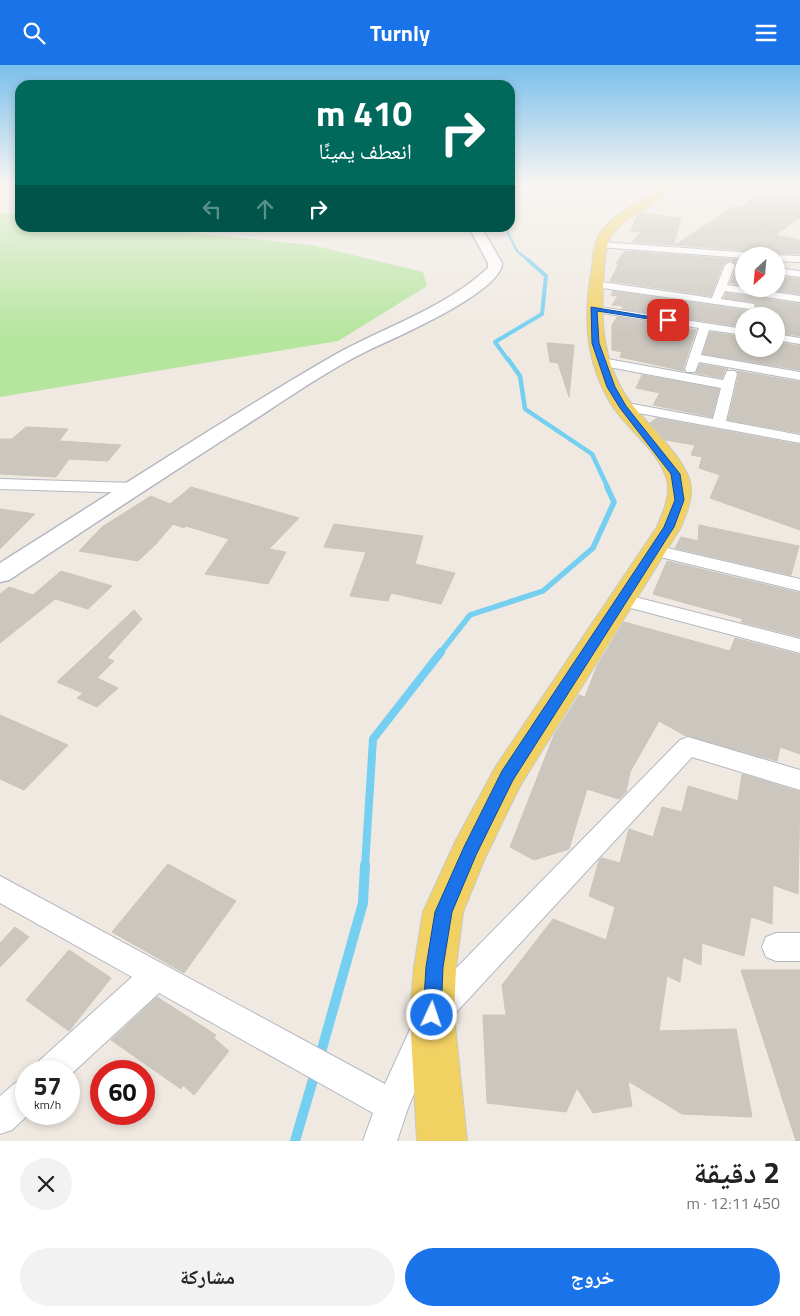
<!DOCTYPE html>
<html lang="ar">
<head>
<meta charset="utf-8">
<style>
  :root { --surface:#fff; --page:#f2f2f2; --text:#222; --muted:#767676; --accent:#1a73e8 }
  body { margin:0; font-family:"Titillium Web","Noto Naskh Arabic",sans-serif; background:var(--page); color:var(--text); direction:rtl; height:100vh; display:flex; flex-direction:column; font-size:19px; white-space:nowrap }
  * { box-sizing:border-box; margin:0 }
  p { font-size:16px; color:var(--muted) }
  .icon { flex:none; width:28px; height:28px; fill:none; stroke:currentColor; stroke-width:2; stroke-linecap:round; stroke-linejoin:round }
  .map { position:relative; height:1076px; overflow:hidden; direction:ltr }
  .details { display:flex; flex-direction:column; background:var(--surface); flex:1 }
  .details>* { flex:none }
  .guide { position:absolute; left:15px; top:15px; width:500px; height:152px; border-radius:15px; box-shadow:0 2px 8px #0003; direction:rtl; background:#00695c; color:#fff; overflow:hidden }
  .needle { width:32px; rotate:206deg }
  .buttons { position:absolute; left:735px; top:182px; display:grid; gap:10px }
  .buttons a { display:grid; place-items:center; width:50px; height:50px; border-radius:50%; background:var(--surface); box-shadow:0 2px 8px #0003; font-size:25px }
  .speed { position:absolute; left:15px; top:995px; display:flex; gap:10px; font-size:25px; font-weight:700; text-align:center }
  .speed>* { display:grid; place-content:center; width:65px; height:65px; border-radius:50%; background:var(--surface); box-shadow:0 2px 8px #0003; line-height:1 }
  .speed small { font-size:12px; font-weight:400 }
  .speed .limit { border:8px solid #d22; background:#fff; color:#111 }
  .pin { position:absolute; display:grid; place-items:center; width:42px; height:42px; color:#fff; margin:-21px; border-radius:10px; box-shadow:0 2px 8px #0006 }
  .me { position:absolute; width:55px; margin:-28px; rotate:3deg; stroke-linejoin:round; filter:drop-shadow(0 0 4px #0008) }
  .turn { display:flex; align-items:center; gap:18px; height:105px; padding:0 20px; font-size:22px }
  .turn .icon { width:65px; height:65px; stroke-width:2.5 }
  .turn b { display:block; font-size:35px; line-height:42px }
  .lanes { display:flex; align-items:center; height:48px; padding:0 20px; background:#0003; justify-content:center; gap:25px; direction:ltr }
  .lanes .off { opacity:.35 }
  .round { display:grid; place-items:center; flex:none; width:52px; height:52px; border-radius:26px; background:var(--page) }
  .overview { display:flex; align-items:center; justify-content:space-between; height:85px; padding:0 20px }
  h1 { font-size:30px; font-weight:700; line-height:38px }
  .cta { display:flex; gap:10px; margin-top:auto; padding:10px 20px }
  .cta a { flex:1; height:58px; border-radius:30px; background:var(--accent); color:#fff; font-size:20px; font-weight:700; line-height:58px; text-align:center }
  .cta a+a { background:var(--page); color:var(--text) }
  header { display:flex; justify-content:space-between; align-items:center; height:65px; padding:0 20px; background:var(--accent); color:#fff; font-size:22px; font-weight:700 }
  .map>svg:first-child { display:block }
</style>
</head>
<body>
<header><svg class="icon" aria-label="menu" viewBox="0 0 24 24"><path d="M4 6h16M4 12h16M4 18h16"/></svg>Turnly<svg class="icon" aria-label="search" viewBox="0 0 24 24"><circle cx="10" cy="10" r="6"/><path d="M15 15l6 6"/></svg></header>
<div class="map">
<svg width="800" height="1076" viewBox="0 0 800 1076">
  <rect width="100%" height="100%" fill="#efe9e1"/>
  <polygon fill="#b6e59e" points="0,148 20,150 20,162 141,163 312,180 423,207 427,221 338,276 0,332"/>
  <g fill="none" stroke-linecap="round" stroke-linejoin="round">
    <polyline stroke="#75cff0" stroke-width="2.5" points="505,162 517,186 529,196"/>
    <polyline stroke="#75cff0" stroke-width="4" points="508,295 495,277 542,249 546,211 528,195"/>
    <polyline stroke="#75cff0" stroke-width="4.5" points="508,294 520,311 525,344 592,389 608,423"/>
    <polyline stroke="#75cff0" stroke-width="5.5" points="440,588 470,550 543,526 593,483 614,437 607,422"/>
    <polyline stroke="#75cff0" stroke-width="8" points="365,801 373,674 441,587"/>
    <g stroke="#75cff0" stroke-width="10">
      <polyline points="320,991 363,838 365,800"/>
      <polyline points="295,1076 315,1008"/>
    </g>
  </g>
  <g fill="#cbc7bf" stroke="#cbc5ba">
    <polygon points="767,130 800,135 800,153 775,170 800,175 800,189 776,188 771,191 760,190 754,186 675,180 733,142 739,143 754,134 759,135"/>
    <polygon points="641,148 681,153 674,180 632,177 641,167 631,166 637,151"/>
    <polygon points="625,186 744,195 744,221 730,218 737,201 731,195 723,199 711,231 610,216 619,198 616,198"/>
    <polygon points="776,211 800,214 800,229 764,224 776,224"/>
    <polygon points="613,226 750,246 756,244 756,238 724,233 726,228 800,239 800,271 776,267 776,251 744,251 744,262 622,244 623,241 612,240 618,231 611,230"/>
    <polygon points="617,252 696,265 683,303 684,306 620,292 622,287 612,285 612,260"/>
    <polygon points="710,267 744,272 744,284 776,284 776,277 800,281 800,305 703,289"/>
    <polygon points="547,278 574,280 569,332 558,298 550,297"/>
    <polygon points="700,299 728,304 725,305 722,313 696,308"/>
    <polygon points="737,306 800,317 800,368 728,355 739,309"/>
    <polygon points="642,310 719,324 712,352 653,340 660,328 636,323"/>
    <polygon points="657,353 800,380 800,465 710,433 720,410 699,403 702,392 691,390 695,380 665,375 650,358"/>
    <polygon points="26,362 68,364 59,376 121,380 108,396 69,394 56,412 0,409 0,374 12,374"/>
    <polygon points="191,422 299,453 269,484 286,487 268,519 205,509 229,474 186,461 184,463 173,459 156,479 138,496 79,486 102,462 151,431 170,439"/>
    <polygon points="0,444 35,449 0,484"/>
    <polygon points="334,459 423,471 415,499 455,508 441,539 391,528 388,536 350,531 366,487 324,482"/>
    <polygon points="699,460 799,481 791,510 675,483 681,472 698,476"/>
    <polygon points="667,496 800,528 800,572 741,557 743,554 653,529"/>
    <polygon points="61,506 112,521 88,544 55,534 0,578 0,529 9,522 33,530"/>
    <polygon points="134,545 142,554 107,593 114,596 97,613 118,623 97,642 77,633 83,628 57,617"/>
    <polygon points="624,557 730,586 735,573 800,590 800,689 780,682 777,696 684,670 659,656 630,707 626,727 619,734 587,724 569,784 534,795 510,782 554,670 579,630 585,632 597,601"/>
    <polygon points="0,650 68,680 24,725 0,714"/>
    <polygon points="742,709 800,727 798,829 773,820 772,859 751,852 744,891 702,878 701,900 683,892 680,917 667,911 659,966 736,964 752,1052 682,1049 628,1016 632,1041 593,1048 577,1023 566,1047 487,1038 483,950 506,950 502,920 553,854 606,875 615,842 589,831 599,795 602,793 620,798 629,764 653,772 662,742 682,747 688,721 738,736"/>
    <polygon points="168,799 236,836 184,908 112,867"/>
    <polygon points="15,862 29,872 0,902 0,878"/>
    <polygon points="69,885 111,913 69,966 26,935"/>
    <polygon points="741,905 800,905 800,1076 796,1076"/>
    <polygon points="157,932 216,970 214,973 229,986 194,1030 183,1020 181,1024 111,975"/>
  </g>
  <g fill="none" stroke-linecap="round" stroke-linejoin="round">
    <defs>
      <g id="minor">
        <polygon points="602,177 754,188 759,191 744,191 744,193 599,182 599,178"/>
        <polygon points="776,190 800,191 800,197 776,196 776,191 773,191"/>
        <polygon points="730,197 735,200 727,220 800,231 800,237 725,226 721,234 754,239 755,241 754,243 750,244 595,222 590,219 595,216 712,233 725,200"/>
        <polygon points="776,203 800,206 800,212 776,209"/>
        <polygon points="593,241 744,264 744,270 709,265 701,290 800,307 800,315 699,297 695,307 687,307 685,304 699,263 589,246 588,244 589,242"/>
        <polygon points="776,269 800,273 800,279 776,275"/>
        <polygon points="602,293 723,315 727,306 735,306 737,309 726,356 800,370 800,378 617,344 615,341 617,338 622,337 713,354 721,323 598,300 596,297 598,294"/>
        <polygon points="0,414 134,418 140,420 142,423 140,426 134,428 0,424"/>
        <polygon points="654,480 800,514 800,526 648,489 645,485 648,481"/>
        <polygon points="623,529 800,574 800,588 616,539 614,535 616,531"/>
        <polygon points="688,672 800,705 800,725 692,692 450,954 439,958 428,954 424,943 428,932 680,675"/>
        <polygon points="0,811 385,1019 412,960 423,956 434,960 438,971 408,1043 397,1076 363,1076 373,1048 159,928 69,1011 69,1006 35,1006 40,995 132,912 0,838"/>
        <polygon points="776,868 800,868 800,896 776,896 766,892 762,882 766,872"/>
        <polygon points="26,1013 26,1049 29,1049 12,1065 0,1069 0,1031 15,1018"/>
      </g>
      <path id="secondary" d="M469,162h12l21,36c0,29 -108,75 -133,87 -45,22 -87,52 -129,79 -77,49 -154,100 -231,151l-9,2v-19c110,-69 219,-141 331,-206 53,-30 111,-47 157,-89v-5z"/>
      <path id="primary" d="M661,119l11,2c-14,22 -46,27 -61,50 -7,10 -7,40 -8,52 -2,36 1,72 20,103 16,29 64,64 68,96 1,14 -5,27 -10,40l-161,259 -35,72 -22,54 -7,55 -2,48 13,126h-50l-7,-126 4,-48 9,-55 33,-72 40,-74 161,-239c6,-15 14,-31 10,-47 -8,-29 -38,-49 -54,-73 -28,-44 -30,-90 -21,-139 1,-11 1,-23 7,-33 13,-21 40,-33 60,-45z"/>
    </defs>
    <use href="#minor" stroke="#b4b7c1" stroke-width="2"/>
    <use href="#secondary" stroke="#b4b7c1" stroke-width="3"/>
    <use href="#primary" stroke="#c9c9c9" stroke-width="2"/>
    <use href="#minor" fill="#fff" fill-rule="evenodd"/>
    <use href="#secondary" fill="#fff" fill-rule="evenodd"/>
    <use href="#primary" fill="#f2d163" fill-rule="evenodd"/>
  </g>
  <linearGradient id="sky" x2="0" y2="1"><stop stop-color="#7abfeb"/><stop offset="0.44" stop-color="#f8f5f2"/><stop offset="1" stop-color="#f8f5f2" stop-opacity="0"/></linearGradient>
  <rect width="800" height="270" fill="url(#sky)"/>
  <polygon fill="#1a73e8" stroke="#114b97" points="591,242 671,255 668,257 597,246 599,278 615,322 626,341 680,409 684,435 674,462 513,715 476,790 452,847 443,902 441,950 438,957 432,959 426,957 423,950 426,902 435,847 464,782 502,706 664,462 675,435 671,409 620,343 607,322 592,278"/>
</svg>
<div class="buttons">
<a><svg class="needle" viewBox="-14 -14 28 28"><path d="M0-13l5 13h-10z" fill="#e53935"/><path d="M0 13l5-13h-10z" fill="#767676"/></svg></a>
<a><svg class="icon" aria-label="search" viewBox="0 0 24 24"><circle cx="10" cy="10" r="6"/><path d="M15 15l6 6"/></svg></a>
</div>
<div class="speed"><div>57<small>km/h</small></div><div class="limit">60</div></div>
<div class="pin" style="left:668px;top:255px;background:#d93025"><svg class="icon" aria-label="arrive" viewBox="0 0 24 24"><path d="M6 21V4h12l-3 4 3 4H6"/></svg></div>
<svg class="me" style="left:432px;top:950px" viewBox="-20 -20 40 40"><circle r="17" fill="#1a73e8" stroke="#fff" stroke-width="3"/><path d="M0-11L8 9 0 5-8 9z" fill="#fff"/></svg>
<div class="guide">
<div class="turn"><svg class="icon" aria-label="right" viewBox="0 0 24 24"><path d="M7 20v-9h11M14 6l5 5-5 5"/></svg><div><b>410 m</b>انعطف يمينًا</div></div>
<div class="lanes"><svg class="icon off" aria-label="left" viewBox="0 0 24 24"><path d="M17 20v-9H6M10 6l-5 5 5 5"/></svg><svg class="icon off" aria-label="ahead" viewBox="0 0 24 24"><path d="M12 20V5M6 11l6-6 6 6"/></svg><svg class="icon" aria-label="right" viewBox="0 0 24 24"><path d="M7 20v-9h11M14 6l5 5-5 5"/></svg></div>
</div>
</div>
<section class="details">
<div class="overview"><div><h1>2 دقيقة</h1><p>450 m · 12:11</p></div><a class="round"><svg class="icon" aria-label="close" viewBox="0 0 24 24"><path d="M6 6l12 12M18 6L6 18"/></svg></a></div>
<div class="cta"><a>خروج</a><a>مشاركة</a></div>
</section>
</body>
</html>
